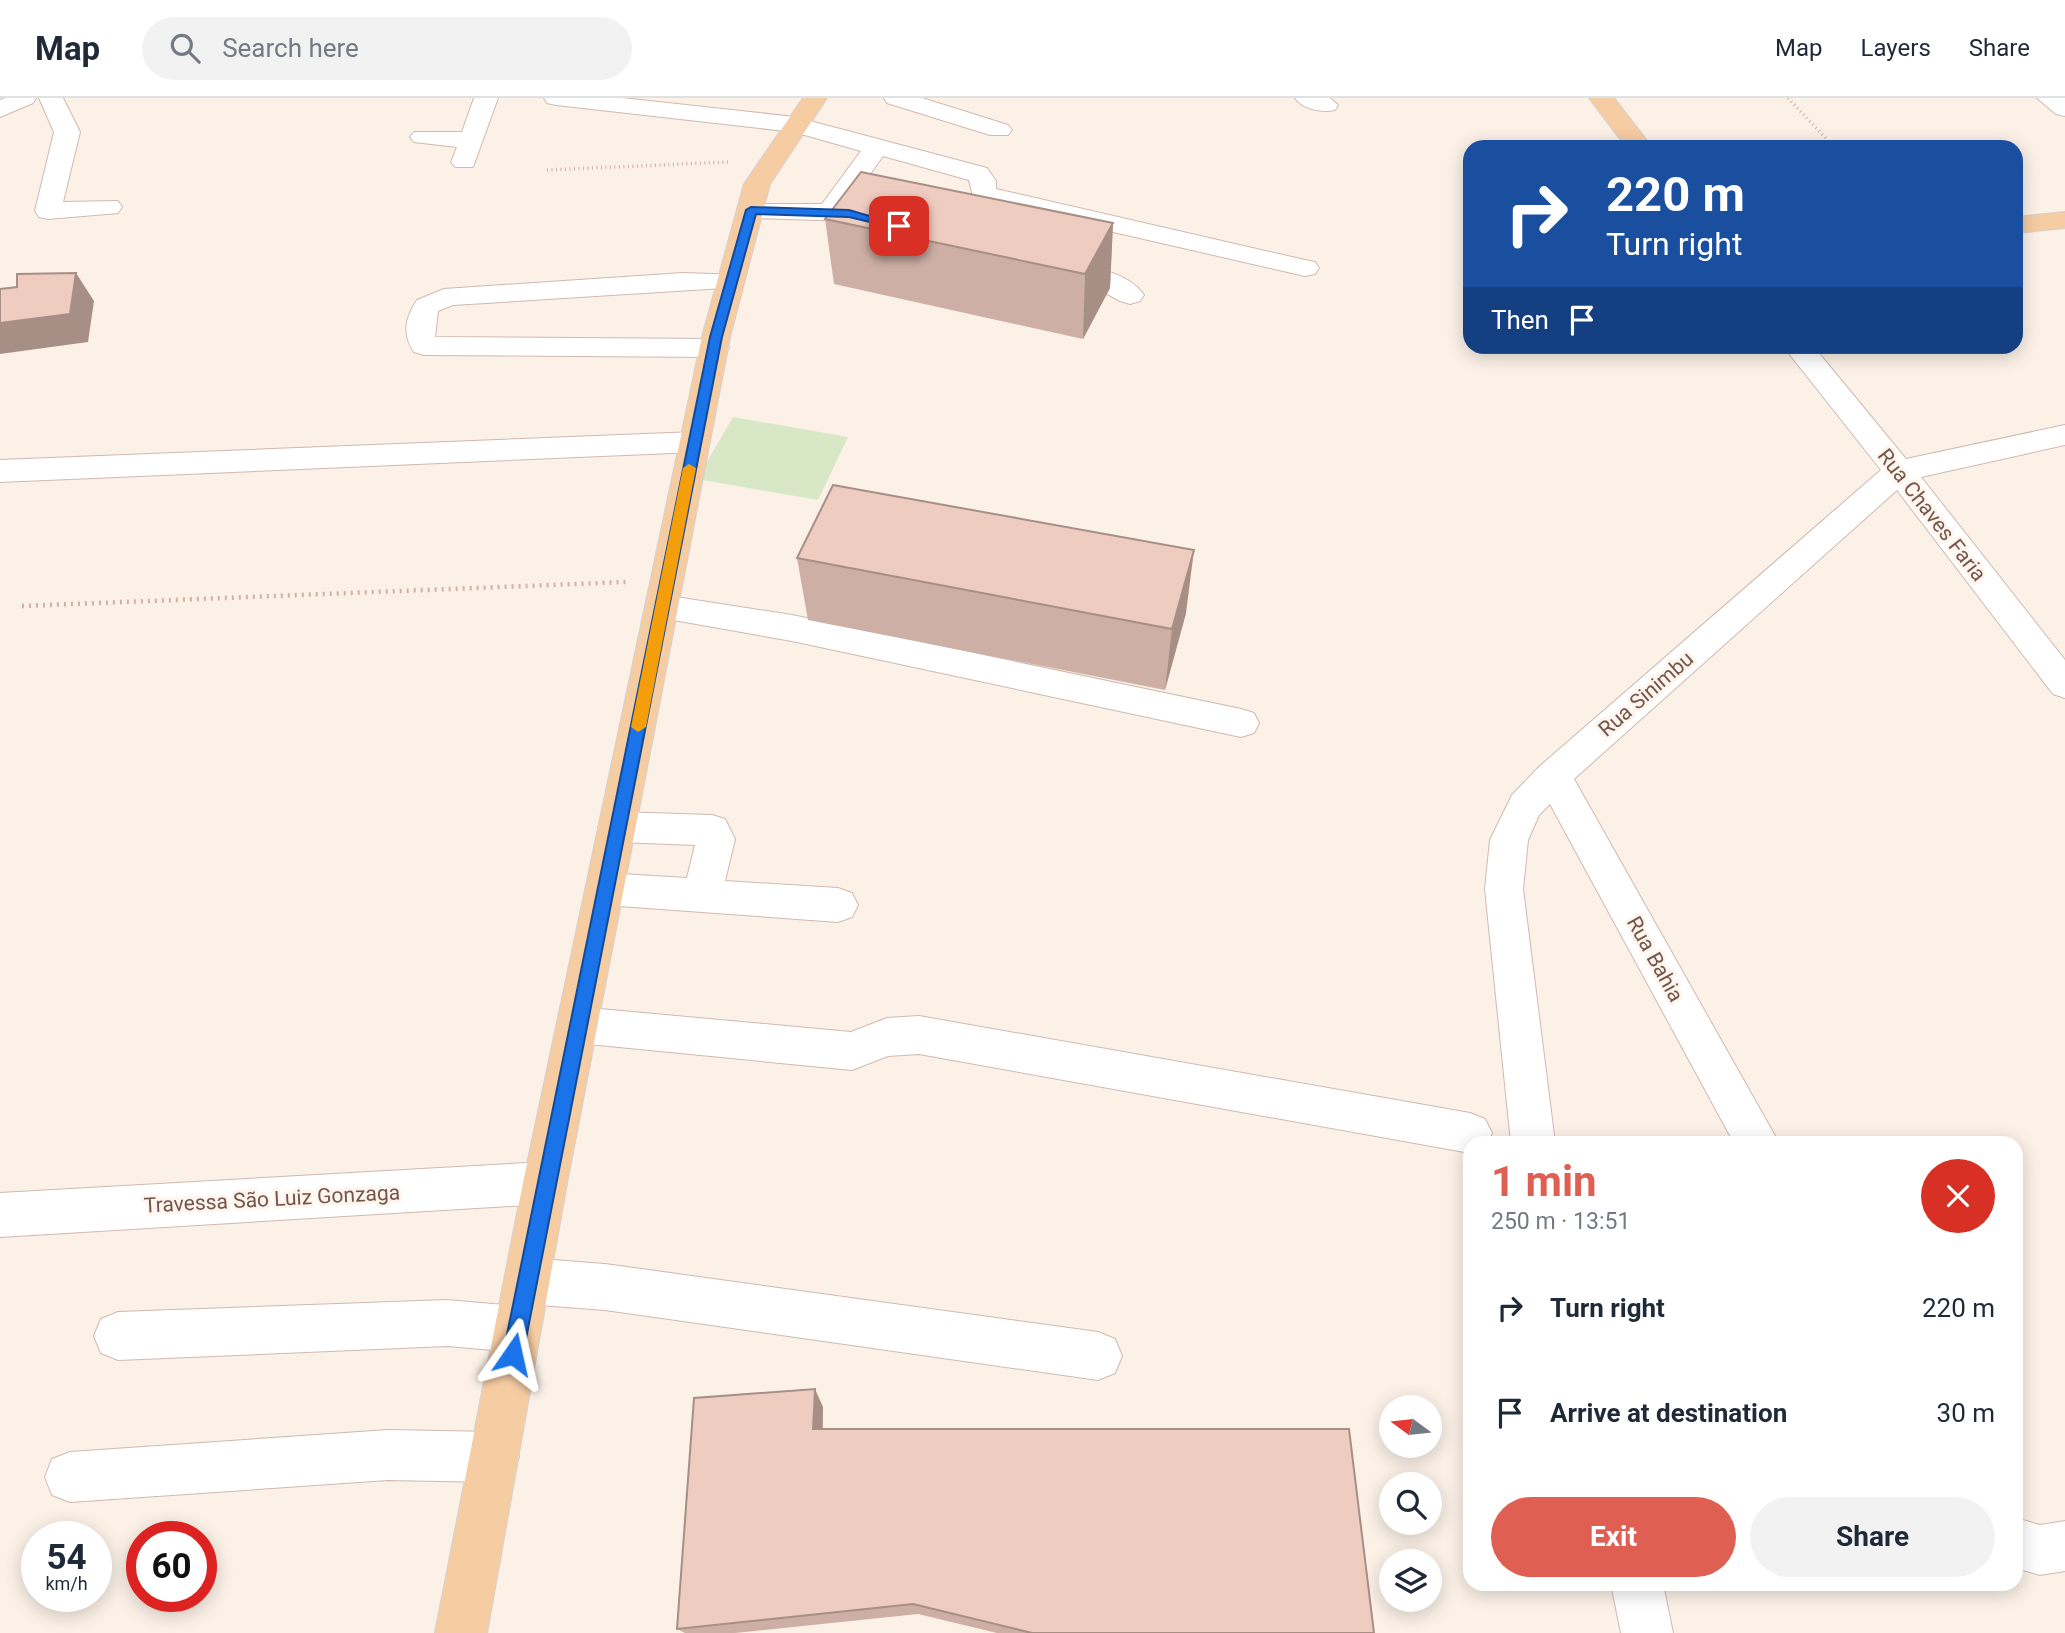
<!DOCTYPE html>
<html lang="en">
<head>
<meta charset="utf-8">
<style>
  :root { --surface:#fff; --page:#f2f2f3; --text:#1f2937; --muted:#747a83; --line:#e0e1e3; --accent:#df5f52 }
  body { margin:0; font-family:Roboto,sans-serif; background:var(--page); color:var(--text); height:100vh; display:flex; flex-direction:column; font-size:26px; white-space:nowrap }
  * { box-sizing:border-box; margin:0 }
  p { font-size:23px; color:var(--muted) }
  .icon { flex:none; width:38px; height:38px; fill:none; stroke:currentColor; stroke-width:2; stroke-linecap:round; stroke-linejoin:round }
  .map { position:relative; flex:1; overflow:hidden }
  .panel { position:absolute; left:1463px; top:1038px; width:560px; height:455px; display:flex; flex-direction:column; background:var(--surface); border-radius:21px; box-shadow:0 4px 18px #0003 }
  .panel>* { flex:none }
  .banner { position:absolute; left:1463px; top:42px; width:560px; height:214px; border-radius:21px; box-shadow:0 4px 18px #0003; background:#1a4fa0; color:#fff; overflow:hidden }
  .needle { width:46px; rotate:285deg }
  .tools { position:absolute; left:1379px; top:1297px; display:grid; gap:14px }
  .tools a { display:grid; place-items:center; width:63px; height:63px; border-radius:50%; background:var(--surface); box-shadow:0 4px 18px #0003; font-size:35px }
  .speed { position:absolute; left:21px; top:1423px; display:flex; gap:14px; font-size:35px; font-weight:700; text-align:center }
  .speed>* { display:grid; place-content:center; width:91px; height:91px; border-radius:50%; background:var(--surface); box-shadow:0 4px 18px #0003; line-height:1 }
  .speed small { font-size:18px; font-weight:400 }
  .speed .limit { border:10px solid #d22; background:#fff; color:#111 }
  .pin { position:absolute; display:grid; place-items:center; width:60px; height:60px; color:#fff; margin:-30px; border-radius:14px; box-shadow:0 4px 10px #0006 }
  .me { position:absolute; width:77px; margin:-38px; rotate:11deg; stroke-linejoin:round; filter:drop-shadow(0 0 5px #0008) }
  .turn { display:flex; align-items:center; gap:24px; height:147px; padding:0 28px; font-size:32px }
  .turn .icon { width:91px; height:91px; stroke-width:2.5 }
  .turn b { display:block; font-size:49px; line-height:60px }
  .then { display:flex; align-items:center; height:66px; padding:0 28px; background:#0003; gap:14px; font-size:26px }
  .round { display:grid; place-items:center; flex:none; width:74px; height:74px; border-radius:37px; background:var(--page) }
  .head { display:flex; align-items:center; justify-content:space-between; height:119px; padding:0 28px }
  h1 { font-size:42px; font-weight:700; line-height:52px; color:var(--accent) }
  .cta { display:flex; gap:14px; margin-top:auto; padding:14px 28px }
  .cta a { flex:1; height:80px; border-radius:42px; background:var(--accent); color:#fff; font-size:28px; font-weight:700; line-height:80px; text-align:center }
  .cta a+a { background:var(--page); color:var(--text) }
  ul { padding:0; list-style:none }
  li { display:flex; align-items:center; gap:21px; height:105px; padding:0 28px }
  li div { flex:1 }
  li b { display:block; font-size:26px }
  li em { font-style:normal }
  header { display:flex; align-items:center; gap:42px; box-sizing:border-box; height:98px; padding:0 35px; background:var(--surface); border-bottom:2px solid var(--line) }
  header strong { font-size:33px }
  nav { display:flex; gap:38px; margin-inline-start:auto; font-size:24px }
  .search { width:490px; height:63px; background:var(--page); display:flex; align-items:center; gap:18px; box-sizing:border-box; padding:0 24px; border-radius:38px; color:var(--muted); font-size:26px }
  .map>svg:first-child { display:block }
</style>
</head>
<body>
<header>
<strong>Map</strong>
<div class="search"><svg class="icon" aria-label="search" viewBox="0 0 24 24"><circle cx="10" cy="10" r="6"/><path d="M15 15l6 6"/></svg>Search here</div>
<nav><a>Map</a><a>Layers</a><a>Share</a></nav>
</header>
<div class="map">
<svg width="2065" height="1535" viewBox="0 0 2065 1535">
  <rect width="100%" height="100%" fill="#fbf1e7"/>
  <polygon fill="#d8e8c6" points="733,319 848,339 818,402 697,381"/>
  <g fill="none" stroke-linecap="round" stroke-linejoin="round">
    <defs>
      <g id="minor">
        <polygon points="5,0 36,0 33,5 0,19 0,2"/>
        <polygon points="39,0 63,0 80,34 63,104 118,103 122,109 118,115 48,121 39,119 35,113 54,34"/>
        <polygon points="474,0 498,0 473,69 455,69 451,64 457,49 414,44 410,39 414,34 462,34"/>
        <polygon points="544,0 622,0 795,19 987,70 996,83 996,91 1305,162 1315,164 1319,170 1315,176 1305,178 974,102 969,82 883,58 848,107 889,117 893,123 889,129 880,131 849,123 751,120 742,118 738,112 742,106 822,106 861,53 794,34 556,7 547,5"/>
        <polygon points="884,0 922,0 1008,27 1012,32 1008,37 990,37 887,5"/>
        <path d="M1295,0h35l8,7 -3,5c-13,3 -33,-1 -40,-12z"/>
        <polygon points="2037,0 2065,0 2065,18 2056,16"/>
        <path d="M1061,162c26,6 67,11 83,35l-4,6 -10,3 -10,-3 -33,-18 -36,-9 -4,-6 4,-6z"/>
        <path d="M683,175l57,2 4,6 -4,6 -287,18 -15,6 -3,26 279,2 10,3 5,6 -5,6 -10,3 -290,-2 -10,-3c-12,-18 -9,-34 3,-52l27,-11z"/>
        <polygon points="1783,248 1813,248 1906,361 2065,327 2065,347 1921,379 2065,562 2065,600 2053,596 1897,392 1574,681 1779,1045 1734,1045 1550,706 1539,717 1528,742 1523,791 1555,1045 1511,1045 1485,791 1490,742 1512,697 1540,668 1881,372"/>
        <polygon points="695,334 706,337 710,344 706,351 695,354 0,384 0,362"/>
        <polygon points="663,497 792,517 1241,611 1254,615 1259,625 1254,635 1241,639 792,543 651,518 646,509 651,500"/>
        <polygon points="617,714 712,717 725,721 735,741 725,783 838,790 852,795 858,807 852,819 838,824 605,807 591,803 586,791 591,779 605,775 687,780 695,747 617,744 604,740 598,729 604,718"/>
        <polygon points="578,909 851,934 887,920 919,918 1470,1015 1485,1021 1492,1035 1487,1045 1470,1045 1470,1055 919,956 888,958 852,972 578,945 563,940 557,927 563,914"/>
        <polygon points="545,1064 561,1070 567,1085 561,1100 545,1106 0,1139 0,1095"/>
        <polygon points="527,1160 605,1166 1098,1234 1115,1241 1122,1258 1115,1275 1098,1282 605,1212 527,1206 511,1199 504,1183 511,1167"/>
        <polygon points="447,1202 517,1208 534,1214 540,1231 534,1248 517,1254 447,1248 118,1262 101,1255 94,1238 101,1221 118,1214"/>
        <polygon points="388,1332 494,1334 511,1342 519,1359 511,1376 494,1384 388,1382 70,1404 52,1397 45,1379 52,1361 70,1354"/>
        <polygon points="2016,1420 2040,1427 2065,1423 2065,1473 2040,1477 2016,1470"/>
        <polygon points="1611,1486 1663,1486 1673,1535 1621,1535"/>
      </g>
      <g id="major">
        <polygon points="803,0 827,0 770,86 730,239 567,1085 487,1535 435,1535 523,1085 702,239 744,86"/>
        <polygon points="1589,0 1614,0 1652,49 1626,49"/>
        <polygon points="2065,114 2065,130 2016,135 2016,119"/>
      </g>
    </defs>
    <use href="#minor" stroke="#cfb9b0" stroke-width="2"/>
    <use href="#major" stroke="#d8cfcd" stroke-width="2"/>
    <g stroke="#d4afa3" stroke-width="3.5" stroke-dasharray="1 3.5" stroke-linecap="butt">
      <polyline points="1788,0 1834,49"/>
      <polyline points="547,72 728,64"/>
    </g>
    <polyline stroke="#d4afa3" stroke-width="4.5" stroke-dasharray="2 5" stroke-linecap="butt" points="22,508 626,484"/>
    <use href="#minor" fill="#fff" fill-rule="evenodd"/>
    <use href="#major" fill="#f6cca3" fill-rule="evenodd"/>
  </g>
  <g fill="#ceafa5">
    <polygon points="825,121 1113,125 1110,190 1083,241 834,186"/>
    <polygon points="797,460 1186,515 1165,592 808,522"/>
    <polygon points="823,1309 823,1331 1374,1535 997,1535 918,1516 735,1535 685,1535 677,1531"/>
  </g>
  <g fill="#a78f86">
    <polygon points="1113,125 1110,190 1083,241 1085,176"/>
    <polygon points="76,175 94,203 88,244 0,256 0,225"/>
    <polygon points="1194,452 1186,515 1165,592 1172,531"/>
    <polygon points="815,1291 823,1309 822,1347 813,1331"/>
  </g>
  <g fill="#efccc0" stroke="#a78f86" stroke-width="2">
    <polygon points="861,74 1113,125 1085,176 825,121"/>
    <polygon points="76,175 70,216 0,225 0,191 17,189 17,176"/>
    <polygon points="833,387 1194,452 1172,531 797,460"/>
    <polygon points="815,1291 813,1331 1349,1331 1374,1535 1032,1535 913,1506 677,1531 694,1300"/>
  </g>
  <polygon fill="#1a73e8" stroke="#114b97" stroke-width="2" points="751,109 849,112 904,128 899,131 849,119 756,116 722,239 523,1256 520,1263 513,1266 506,1263 503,1256 710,239 746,112"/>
  <polygon fill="#f59e0b" points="689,366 696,370 646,629 638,634 631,629 683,370"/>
  <g text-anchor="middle" stroke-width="6" stroke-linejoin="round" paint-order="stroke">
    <g font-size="21" fill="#74554c" stroke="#fef5ed">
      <text transform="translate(1932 417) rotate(52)" y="7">Rua Chaves Faria</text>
      <text transform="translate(1646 596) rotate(-41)" y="7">Rua Sinimbu</text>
      <text transform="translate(1655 861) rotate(61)" y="7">Rua Bahia</text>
      <text transform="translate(272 1101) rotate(-3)" y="7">Travessa São Luiz Gonzaga</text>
    </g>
  </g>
</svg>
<div class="tools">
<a><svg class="needle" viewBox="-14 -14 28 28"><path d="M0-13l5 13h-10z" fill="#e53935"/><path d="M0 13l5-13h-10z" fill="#747a83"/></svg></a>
<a><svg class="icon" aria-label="search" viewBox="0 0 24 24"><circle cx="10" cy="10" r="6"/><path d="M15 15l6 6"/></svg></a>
<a><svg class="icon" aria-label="layers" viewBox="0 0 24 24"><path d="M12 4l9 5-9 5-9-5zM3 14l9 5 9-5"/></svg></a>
</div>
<div class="speed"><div>54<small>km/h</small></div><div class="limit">60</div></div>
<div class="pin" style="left:899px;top:128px;background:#d93025"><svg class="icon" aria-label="arrive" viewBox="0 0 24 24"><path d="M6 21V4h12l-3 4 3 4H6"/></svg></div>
<svg class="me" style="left:513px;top:1256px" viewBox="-20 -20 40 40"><path d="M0-17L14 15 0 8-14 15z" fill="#1a73e8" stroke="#fff" stroke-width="4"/></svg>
<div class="banner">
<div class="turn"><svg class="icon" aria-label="right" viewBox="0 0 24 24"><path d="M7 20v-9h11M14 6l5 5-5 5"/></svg><div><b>220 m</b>Turn right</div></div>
<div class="then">Then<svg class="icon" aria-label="arrive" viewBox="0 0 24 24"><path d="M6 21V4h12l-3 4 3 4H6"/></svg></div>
</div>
<section class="panel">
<div class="head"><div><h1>1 min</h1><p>250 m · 13:51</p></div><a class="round" style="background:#d93025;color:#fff"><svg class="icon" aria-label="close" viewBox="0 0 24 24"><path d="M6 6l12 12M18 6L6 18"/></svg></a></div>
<ul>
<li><svg class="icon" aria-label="right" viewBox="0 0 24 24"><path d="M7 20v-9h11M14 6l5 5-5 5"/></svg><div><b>Turn right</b></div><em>220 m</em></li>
<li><svg class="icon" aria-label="arrive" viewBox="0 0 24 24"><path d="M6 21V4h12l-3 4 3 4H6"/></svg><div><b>Arrive at destination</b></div><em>30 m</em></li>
</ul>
<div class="cta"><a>Exit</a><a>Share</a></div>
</section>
</div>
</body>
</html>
